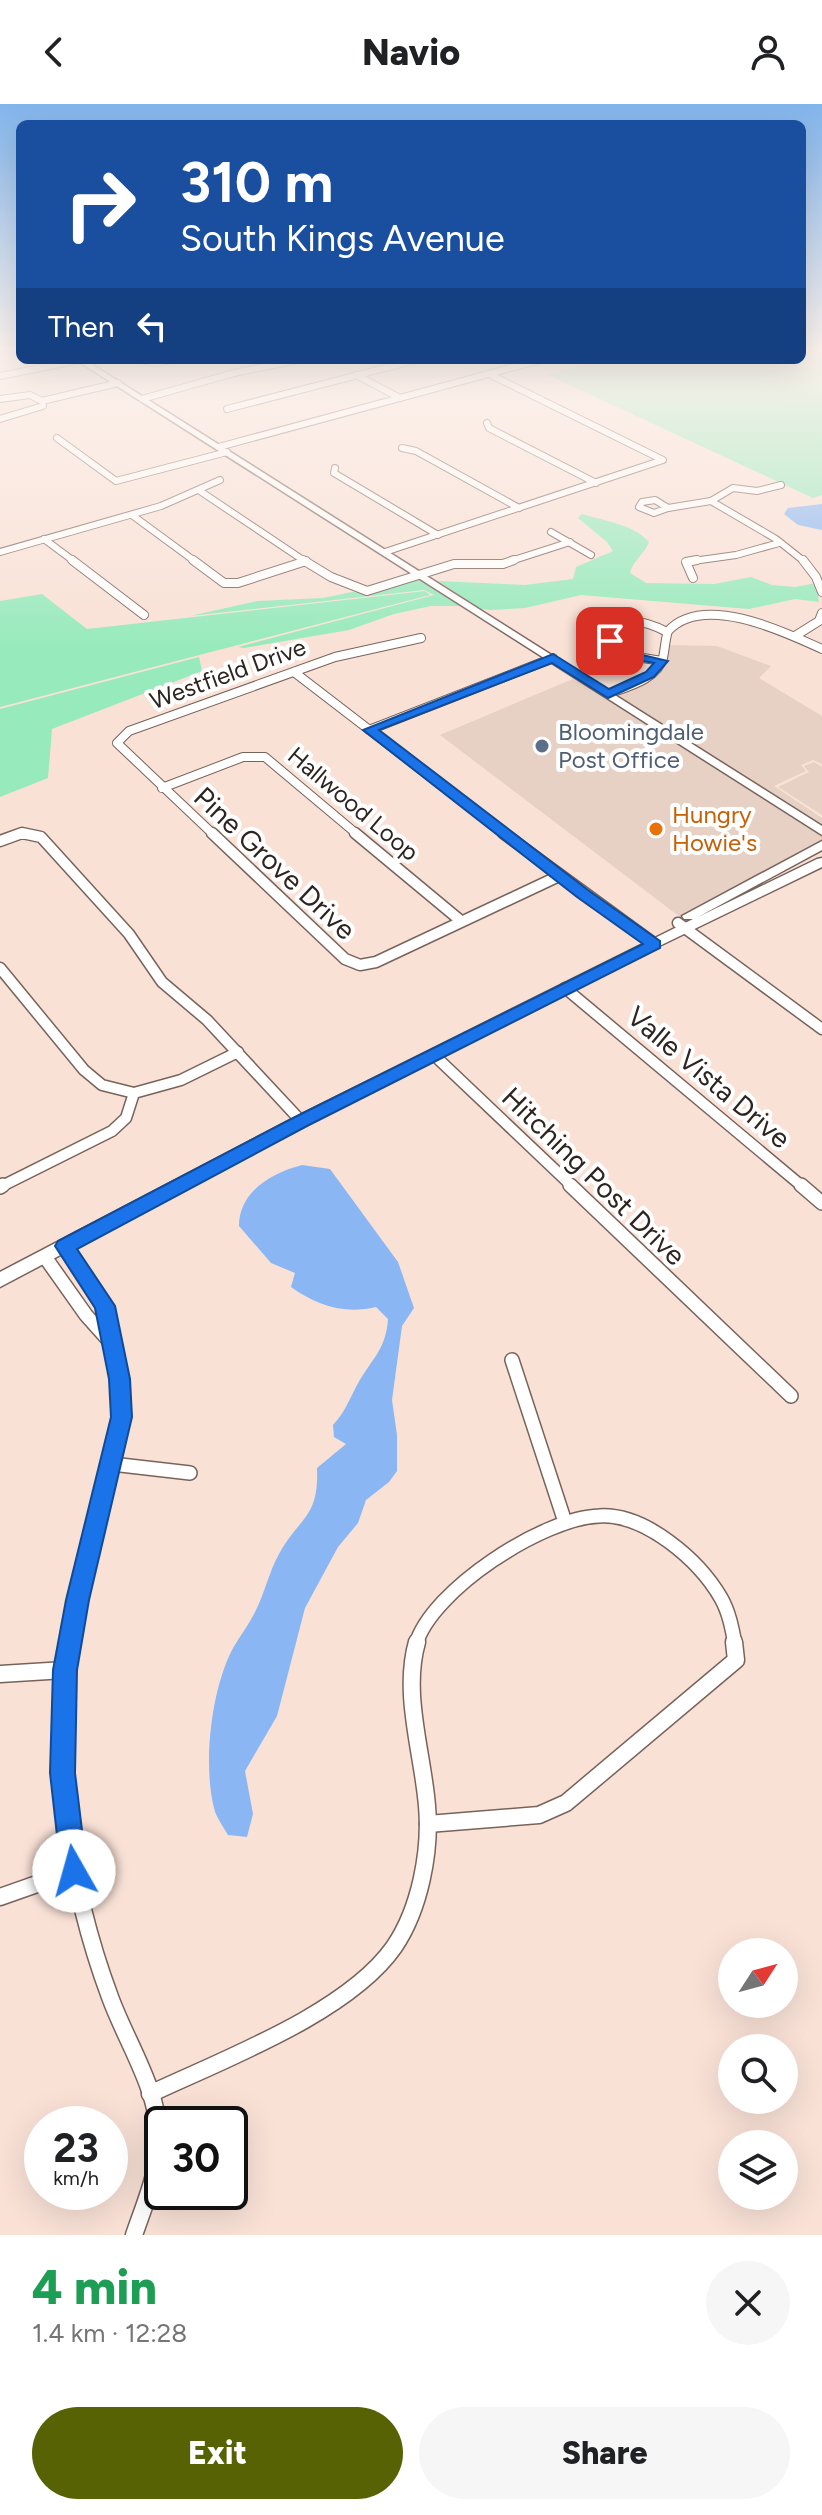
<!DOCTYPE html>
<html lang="en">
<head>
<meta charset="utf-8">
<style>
  :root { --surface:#fff; --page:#f6f6f6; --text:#202124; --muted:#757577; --accent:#566203 }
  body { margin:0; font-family:Figtree,sans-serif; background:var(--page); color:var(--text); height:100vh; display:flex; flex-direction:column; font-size:30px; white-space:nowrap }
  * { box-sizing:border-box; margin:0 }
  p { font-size:26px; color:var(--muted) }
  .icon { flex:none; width:44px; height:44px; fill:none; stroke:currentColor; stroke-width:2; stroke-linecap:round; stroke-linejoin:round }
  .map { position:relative; height:2131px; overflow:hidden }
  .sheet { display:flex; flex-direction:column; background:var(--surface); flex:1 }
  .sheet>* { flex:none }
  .guide { position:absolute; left:16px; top:16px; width:790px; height:244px; border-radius:12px; box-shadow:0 8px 32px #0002; background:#1a4fa0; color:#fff; overflow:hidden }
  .needle { width:52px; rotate:54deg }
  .fabs { position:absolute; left:718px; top:1834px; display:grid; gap:16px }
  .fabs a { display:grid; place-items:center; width:80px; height:80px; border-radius:50%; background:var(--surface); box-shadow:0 8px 32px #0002; font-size:40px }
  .speed { position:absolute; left:24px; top:2002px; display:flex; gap:16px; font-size:40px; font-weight:700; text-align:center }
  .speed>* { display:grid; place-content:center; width:104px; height:104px; border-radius:50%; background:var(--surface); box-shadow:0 8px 32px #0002; line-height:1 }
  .speed small { font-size:20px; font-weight:400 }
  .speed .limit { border:4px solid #111; border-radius:12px; background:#fff; color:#111 }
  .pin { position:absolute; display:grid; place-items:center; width:68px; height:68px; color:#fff; margin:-34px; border-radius:16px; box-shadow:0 4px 12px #0006 }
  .me { position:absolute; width:88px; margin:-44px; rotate:353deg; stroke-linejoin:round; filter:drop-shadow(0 0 6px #0008) }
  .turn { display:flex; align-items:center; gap:28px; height:168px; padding:0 32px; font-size:36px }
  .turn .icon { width:104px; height:104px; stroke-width:2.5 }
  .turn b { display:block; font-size:56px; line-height:68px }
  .then { display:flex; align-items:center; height:76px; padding:0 32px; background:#0003; gap:16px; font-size:30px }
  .round { display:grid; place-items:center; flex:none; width:84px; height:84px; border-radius:42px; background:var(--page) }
  .summary { display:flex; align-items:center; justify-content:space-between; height:136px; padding:0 32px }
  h1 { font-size:48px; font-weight:800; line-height:60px; color:#1e9e55 }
  .action { display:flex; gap:16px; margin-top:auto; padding:16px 32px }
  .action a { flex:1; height:92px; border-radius:48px; background:var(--accent); color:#fff; font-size:32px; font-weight:800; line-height:92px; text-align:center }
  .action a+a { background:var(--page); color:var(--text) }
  header { display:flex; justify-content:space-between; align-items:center; height:104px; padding:0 32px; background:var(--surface); font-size:36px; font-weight:800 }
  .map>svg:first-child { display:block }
</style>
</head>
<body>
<header><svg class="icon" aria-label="back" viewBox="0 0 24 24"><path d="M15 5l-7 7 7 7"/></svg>Navio<svg class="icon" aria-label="person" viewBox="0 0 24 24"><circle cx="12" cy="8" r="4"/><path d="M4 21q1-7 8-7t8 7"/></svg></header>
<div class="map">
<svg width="822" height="2131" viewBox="0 0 822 2131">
  <rect width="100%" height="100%" fill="#f9e1d6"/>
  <g fill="#e6d1c4">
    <polygon points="669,541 717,542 771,562 759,574 822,612 822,660 813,656 801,661 806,667 774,682 822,714 822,722 615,591 661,566 668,556"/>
    <polygon points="573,575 605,592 822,731 822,737 680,813 440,631"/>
    <polygon points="814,658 822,663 822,711 778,683 809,668 804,662"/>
  </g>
  <g fill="#96eabc">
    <polygon points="802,247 822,247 822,391 813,394 548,271 602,256 802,256"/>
    <path d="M582,410c23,7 51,10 67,28 -5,13 -16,18 -19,31l16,10 68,1 37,-7 21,8 23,2 21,-4 3,19 -24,-3 -46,10 -168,-14 -56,13 -34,2 -10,-1 -43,-28 87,4 48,-6 3,-12 37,-16 -6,-9 -29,-24z"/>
    <polygon points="413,475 425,476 466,502 431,502 394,510 349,526 244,544 238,543 434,491 424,486 190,512 257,497 323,494 352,488 365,489"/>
    <polygon points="425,487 430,491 0,603 0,497 42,490 87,525"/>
    <polygon points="199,553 202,567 52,625 48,674 0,693 0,605"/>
  </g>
  <g fill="#8ab7f3">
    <polygon points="822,400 822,426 798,421 784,410 788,404"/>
    <path d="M302,1061l28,4 68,93 16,46 -12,18 -10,74 5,35v36l-8,11 -23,18 -8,23 -20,24 -33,61 -28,108 -32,55 8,43 -6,23 -19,-2c-5,-9 -12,-18 -14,-27 -11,-44 -3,-115 17,-156 7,-14 18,-27 25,-42 9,-18 13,-38 23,-56 21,-38 40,-36 38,-86l29,-24 -12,-7 -1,-12c12,-13 15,-23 23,-38 14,-27 30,-36 32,-68l-12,-12c-31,8 -60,-2 -85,-20l4,-14 -24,-10 -32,-37c0,-34 32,-53 63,-61z"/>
  </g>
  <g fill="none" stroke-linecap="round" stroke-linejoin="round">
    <defs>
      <g id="street-far4">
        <polyline points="141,256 155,259 171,256"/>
        <polyline points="356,271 400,294"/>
        <polyline points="0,272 79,256"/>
        <polyline points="0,295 30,291 42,297 43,302 0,315"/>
        <polyline points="142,295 234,269 298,256"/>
        <polyline points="42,297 118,279"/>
        <polyline points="227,305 416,256"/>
        <polyline points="487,319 489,324 596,379"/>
        <polyline points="57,334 116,377 227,348"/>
        <polyline points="219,343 540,256"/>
        <polyline points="402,344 416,347 519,404"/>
        <polyline points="335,364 334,369 438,431"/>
        <polyline points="200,387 306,458"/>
        <polygon points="655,396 668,404 654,409 639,403 642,398"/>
        <polyline points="711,397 776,435 805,458"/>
        <polyline points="668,404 711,397 733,384 757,387 781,381"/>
        <polyline points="132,411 196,458"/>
        <polyline points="551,428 591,451"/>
        <polyline points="44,435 75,458"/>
        <polyline points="0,448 161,402 220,376"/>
        <polyline points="385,448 663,356 489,270"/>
        <polyline points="302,458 306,457"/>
        <polyline points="508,458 570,438"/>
        <polyline points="686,458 736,451 779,439"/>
      </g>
      <g id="street-far3">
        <polyline points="72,456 144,511"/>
        <polyline points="193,456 224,479 238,479 306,457"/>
        <polyline points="303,456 331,473 367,487 454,460 503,460 514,456"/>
        <polyline points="803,456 816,473 822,488"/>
        <polyline points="693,474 686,458 697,456"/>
        <polyline points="795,532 819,517 822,509"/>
        <path d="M662,557l-32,-5 -40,-29c30,-8 49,-10 77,5"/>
        <polyline points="294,568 506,731"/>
        <path d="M608,590c18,-7 49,-14 55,-36 2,-9 2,-18 5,-27 35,-38 115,0 154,18"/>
        <polyline points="369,626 553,554"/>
        <polyline points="162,684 243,653 265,653 358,731"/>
        <polyline points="17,731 30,731"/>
        <polyline points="214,731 117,639 129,627 335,553 421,534"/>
      </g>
      <g id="street-far2">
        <polyline points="212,729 345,855 360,861 376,858 559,772"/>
        <polyline points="355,729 461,817"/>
        <polyline points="503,729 655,840"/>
        <polyline points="0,737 22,729 41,733 129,830 162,878 207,916 301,1017"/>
        <polyline points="678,819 822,925"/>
        <polyline points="0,864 84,966 102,981 134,989 181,976 238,948"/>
        <polyline points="565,884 803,1083"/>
        <polyline points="435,952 573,1083"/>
        <polyline points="0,1083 112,1027 126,1014 134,989"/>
      </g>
      <g id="street-far1">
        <polyline points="570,1081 791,1292"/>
        <polyline points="801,1081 822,1099"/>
        <polyline points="0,1083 3,1081"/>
        <polyline points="65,1142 105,1202 119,1275 122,1313 77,1496 69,1540"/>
        <polyline points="45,1153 86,1211 111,1239"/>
        <polyline points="512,1256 565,1418"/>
        <polyline points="112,1360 190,1369"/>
        <path d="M416,1540c16,-54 127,-126 183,-128 46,-3 100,44 122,82 8,14 11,30 14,46"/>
      </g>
      <g id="street">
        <path d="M70,1538c-20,117 -1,245 40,355 16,44 47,90 49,138 1,34 -14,68 -25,100"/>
        <polyline points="0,1570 65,1566"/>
        <polyline points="428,1720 539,1711 566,1699 736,1556 734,1538"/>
        <polyline points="0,1793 74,1767"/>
        <path d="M150,1990c72,-34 198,-81 244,-147 26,-38 37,-96 33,-141 -4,-52 -25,-112 -10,-164"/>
      </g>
      <g id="secondary">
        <polygon points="76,256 85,256 822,722 822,731"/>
        <polygon points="822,737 822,746 698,813 817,755 822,754 822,763 614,864 306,1021 0,1183 0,1168 296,1013 693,815 684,815 682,812"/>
      </g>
    </defs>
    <use href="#street-far4" stroke="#78635a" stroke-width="8"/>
    <use href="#street-far3" stroke="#78635a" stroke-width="10"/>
    <use href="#street-far2" stroke="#78635a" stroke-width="13"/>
    <use href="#street-far1" stroke="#78635a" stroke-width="16"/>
    <use href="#street" stroke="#78635a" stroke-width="19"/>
    <use href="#secondary" stroke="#78635a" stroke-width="3"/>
    <use href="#street-far4" stroke="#fff" stroke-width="6"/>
    <use href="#street-far3" stroke="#fff" stroke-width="8"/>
    <use href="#street-far2" stroke="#fff" stroke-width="10"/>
    <use href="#street-far1" stroke="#fff" stroke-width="13"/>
    <use href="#street" stroke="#fff" stroke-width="16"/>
    <use href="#secondary" fill="#fff" fill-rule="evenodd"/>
  </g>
  <linearGradient id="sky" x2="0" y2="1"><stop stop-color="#82b5ec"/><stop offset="0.45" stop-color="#fcf2ed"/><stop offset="1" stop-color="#fcf2ed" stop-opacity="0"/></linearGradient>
  <rect width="822" height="546" fill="url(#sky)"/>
  <polygon fill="#1a73e8" stroke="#114b97" stroke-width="2" points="610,534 634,549 668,557 654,573 608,594 552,559 379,626 588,786 660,837 660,844 307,1022 77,1145 115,1202 130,1275 132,1313 89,1496 77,1566 75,1669 87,1767 84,1776 74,1780 65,1776 61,1767 50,1669 53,1566 66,1496 111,1313 109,1275 95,1204 55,1142 58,1137 295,1013 643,840 577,793 363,626 553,550 609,585 646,568 654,559 626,554 606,540 606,535"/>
  <circle fill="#5c6f8a" stroke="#fff" stroke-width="3" cx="542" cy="642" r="8"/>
  <circle fill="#e8710a" stroke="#fff" stroke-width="3" cx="656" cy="725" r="8"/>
  <g text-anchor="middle" stroke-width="8" stroke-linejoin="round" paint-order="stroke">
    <g font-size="24" fill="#2d2420" stroke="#fff">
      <text transform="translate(228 570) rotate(-20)" y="8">Westfield Drive</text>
      <text transform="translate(353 700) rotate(40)" y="8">Hallwood Loop</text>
    </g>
    <g font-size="24" fill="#4e5e75" stroke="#fff" text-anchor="start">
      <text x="558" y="636">Bloomingdale<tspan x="558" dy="28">Post Office</tspan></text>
    </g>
    <g font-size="24" fill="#c56008" stroke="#fff" text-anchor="start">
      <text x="672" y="719">Hungry<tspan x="672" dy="28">Howie's</tspan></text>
    </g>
    <g font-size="28" fill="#2d2420" stroke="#fff">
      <text transform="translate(275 759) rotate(43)" y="10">Pine Grove Drive</text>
      <text transform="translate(709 973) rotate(40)" y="10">Valle Vista Drive</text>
      <text transform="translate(594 1072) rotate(44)" y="10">Hitching Post Drive</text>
    </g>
  </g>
</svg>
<div class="fabs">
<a><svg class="needle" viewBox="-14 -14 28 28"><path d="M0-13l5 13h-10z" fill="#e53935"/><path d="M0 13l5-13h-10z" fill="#757577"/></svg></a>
<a><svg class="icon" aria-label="search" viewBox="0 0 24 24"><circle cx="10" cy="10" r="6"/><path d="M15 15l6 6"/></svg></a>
<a><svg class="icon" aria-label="layers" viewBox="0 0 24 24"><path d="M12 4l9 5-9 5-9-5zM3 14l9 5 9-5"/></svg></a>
</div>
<div class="speed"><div>23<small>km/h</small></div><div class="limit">30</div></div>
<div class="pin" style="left:610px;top:537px;background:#d93025"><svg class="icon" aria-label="arrive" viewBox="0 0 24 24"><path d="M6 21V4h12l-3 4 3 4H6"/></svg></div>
<svg class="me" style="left:74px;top:1767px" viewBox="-20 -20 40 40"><circle r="19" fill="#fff"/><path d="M0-13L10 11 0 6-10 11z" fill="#1a73e8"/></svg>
<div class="guide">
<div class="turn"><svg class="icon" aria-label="right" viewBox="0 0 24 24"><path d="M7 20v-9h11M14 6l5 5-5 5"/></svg><div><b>310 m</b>South Kings Avenue</div></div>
<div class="then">Then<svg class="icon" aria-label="left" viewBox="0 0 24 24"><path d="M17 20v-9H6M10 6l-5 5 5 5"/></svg></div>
</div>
</div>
<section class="sheet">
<div class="summary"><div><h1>4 min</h1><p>1.4 km · 12:28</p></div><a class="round"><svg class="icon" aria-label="close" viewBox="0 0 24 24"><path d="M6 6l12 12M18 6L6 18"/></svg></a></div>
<div class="action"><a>Exit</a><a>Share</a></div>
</section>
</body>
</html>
